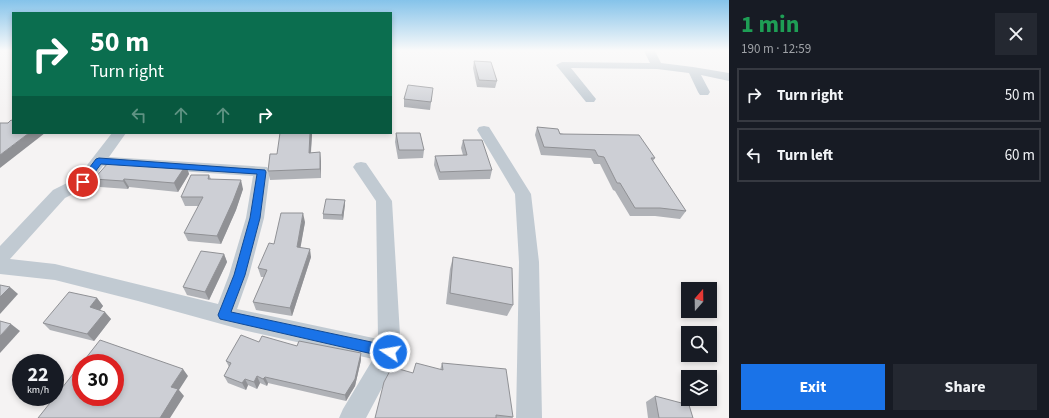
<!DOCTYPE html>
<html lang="en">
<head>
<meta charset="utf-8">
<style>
  :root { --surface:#171b24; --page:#242831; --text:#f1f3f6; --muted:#9ea1a6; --line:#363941; --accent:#1a73e8 }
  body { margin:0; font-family:"Source Sans 3",sans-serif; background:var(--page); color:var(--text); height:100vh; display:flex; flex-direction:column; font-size:15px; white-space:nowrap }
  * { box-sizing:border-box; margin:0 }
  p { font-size:13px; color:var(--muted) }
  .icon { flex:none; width:22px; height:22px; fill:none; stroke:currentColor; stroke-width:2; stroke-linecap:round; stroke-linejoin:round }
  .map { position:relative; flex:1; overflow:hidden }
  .panel { display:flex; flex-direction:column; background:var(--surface); width:320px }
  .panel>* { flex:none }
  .hud { position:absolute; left:12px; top:12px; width:380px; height:122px; border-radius:0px; box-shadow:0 2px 6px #0003; background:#0b6e4f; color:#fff; overflow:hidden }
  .needle { width:26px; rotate:20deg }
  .buttons { position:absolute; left:681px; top:282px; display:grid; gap:8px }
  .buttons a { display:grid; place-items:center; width:36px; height:36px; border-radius:0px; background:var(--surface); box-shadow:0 2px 6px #0003; font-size:20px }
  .speed { position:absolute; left:12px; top:354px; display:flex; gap:8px; font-size:20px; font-weight:700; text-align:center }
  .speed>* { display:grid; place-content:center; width:52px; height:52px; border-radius:50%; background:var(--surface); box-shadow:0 2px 6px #0003; line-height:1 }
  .speed small { font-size:10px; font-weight:400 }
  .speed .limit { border:6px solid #d22; background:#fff; color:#111 }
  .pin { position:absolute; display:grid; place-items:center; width:34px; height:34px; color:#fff; margin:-17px; border:2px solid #fff; border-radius:50%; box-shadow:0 1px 4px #0007 }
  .me { position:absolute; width:44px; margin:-22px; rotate:282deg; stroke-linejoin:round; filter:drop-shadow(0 0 3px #0008) }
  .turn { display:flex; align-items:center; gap:14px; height:84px; padding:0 12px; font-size:18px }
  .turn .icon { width:52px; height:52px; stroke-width:2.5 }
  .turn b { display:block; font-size:28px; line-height:34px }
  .lanes { display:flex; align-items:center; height:38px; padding:0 12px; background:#0003; justify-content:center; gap:20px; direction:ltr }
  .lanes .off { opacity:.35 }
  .round { display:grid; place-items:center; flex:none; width:42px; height:42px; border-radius:0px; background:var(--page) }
  .head { display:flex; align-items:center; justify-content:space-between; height:68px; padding:0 12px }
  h1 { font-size:24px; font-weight:700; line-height:30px; color:#1e9e55 }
  .cta { display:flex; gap:8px; margin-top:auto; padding:8px 12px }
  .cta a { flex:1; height:46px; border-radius:0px; background:var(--accent); color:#fff; font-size:16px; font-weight:700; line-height:46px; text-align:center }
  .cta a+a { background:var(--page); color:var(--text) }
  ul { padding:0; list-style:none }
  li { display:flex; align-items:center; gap:12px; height:54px; margin:0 8px 6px; padding:0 4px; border:2px solid var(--line); border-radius:0px }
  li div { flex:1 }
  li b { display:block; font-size:15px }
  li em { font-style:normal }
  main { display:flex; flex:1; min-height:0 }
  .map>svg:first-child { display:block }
</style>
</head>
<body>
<main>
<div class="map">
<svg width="729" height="418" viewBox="0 0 729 418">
  <rect width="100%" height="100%" fill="#f5f3f3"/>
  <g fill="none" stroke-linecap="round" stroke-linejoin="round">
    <g fill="#c1cad2" fill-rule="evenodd">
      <polygon points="644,51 655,51 661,63 693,67 729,73 729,81 701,75 710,92 708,95 700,95 698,92 689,73 657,69 571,68 596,99 594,102 586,102 556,65 562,62 650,63"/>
      <polygon points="484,126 489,127 531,194 539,262 542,418 516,418 519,262 515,194 477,130 479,127"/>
      <path d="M112,133h14l-17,24 158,10 3,4 -6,47 -15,57 -12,34 141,30 -2,-138 -23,-34 3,-4 5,-1 5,1 26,38 9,151 -35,66h-27l4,-9 30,-50 -130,-29 -105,-29 -83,-21 -55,-6v-28l53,-56 24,-12zM103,166l150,10 -7,42 -17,57 -11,29 -163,-40 -45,-5 55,-61 24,-12z"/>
    </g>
  </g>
  <g fill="#b0b2b7">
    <polygon points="474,61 497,81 495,88 477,87 473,68"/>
    <polygon points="432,96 430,110 404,107 404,99"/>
    <polygon points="537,127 655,158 653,161 686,211 680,219 655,216 630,216 615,191 613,190 600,164 594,164 591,158 541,155 535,135"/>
    <polygon points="396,133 424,150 423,158 398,159 395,142"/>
    <polygon points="312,135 311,153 320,152 321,178 270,180 268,171 277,154"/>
    <polygon points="463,140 492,170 490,179 439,180 434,165 435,156 463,155 461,148"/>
    <polygon points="186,165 189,174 178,192 129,187 128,189 100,187 94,179 158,166"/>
    <polygon points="209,175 211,179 243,189 236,210 221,244 188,241 184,233 199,206 185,206 181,197"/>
    <polygon points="345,200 345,204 343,220 323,219 323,214"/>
    <polygon points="305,222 300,248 311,257 292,316 256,310 253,302 264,277 261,277 258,268 274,244"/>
    <polygon points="224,254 227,262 209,300 187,295 183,287"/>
    <polygon points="453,257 513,305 507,316 446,304 450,269"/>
    <polygon points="97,298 103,306 100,310 111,319 94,341 50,330 43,323"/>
    <polygon points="259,342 361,353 361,360 355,386 346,401 268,383 267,386 260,383 257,389 248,385 246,390 228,383 224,376 229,367 226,361"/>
    <polygon points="442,363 513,417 512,418 375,418 413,373 440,370"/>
    <polygon points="655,396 693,418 648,418 646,402"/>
  </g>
  <g fill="#909195">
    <polygon points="29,133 45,133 0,168 0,155"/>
    <polygon points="310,133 312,133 312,135 310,161 309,153"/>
    <polygon points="320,152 321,161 321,178 320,169"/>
    <polygon points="186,165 189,174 178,192 174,183"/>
    <polygon points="124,179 129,187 128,189 123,181"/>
    <polygon points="241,180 243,189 236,210 221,244 217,236"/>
    <polygon points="345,200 345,204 343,220 342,215"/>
    <polygon points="303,213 305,222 299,256 297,247"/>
    <polygon points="310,249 311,257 292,316 290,308"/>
    <polygon points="224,254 227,262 209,300 205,292"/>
    <polygon points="10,287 18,294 0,314 0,297"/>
    <polygon points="97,298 103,306 97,314 90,307"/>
    <polygon points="105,312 111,319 94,341 87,334"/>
    <polygon points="11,324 20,331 0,353 0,336"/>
    <polygon points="361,353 361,360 355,386 346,401 345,395"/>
    <polygon points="183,369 188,376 179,390 184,396 170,418 160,418 171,387"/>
    <polygon points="257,376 260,383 257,389 254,382"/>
    <polygon points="265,377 268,383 267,386 263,379"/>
    <polygon points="245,379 248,385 246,390 242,383"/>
  </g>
  <g fill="#cdcfd5" stroke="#909195">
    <polygon points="474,61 491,62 497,81 479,80"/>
    <polygon points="408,85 433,88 431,102 404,99"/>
    <polygon points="11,120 13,121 13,133 29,133 0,155 0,123 8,123"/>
    <polygon points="537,127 558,129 560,134 639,135 655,158 651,158 686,211 660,208 635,208 620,183 617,183 604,157 598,156 595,150 544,147"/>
    <polygon points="280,133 310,133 309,153 320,152 320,169 268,171 270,154 277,154"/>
    <polygon points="396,133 420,133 424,150 399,150"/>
    <polygon points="463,140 482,140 492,170 440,172 435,156 467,155"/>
    <polygon points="108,163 158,166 160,164 186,165 174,183 124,179 123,181 94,179"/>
    <polygon points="191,175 209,175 208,179 241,180 233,201 217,236 184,233 203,197 181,197"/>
    <polygon points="326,199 345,200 342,215 323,214"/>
    <polygon points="281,213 303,213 297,247 310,249 290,308 253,302 267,270 258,268 269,243 274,244"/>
    <polygon points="201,251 224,254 205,292 183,287"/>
    <polygon points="453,257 512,268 513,305 450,293"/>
    <polygon points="0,285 10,287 0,297"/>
    <polygon points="69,292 97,298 90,307 105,312 87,334 43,323"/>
    <polygon points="0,321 11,324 0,336"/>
    <polygon points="241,335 259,342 262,336 297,346 299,341 361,353 355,379 345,395 265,377 263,379 257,376 254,382 245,379 242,383 224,376 231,363 226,361"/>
    <polygon points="100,340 183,369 171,387 178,389 160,418 38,418 81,364 81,397 115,397 115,363 82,363"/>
    <polygon points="416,363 443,370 442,363 506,369 513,417 496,415 496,418 375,418 384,382 392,367 413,373"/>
    <polygon points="655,396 689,405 693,418 659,418"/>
  </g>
  <linearGradient id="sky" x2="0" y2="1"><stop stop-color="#85c3ea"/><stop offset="0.46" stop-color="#fafafa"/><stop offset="1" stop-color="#fafafa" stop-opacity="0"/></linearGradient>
  <rect width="729" height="110" fill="url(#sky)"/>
  <polygon fill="#1a73e8" stroke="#114b97" points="99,158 265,170 266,172 260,218 245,275 231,312 390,346 394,348 396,352 394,356 390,358 220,319 218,315 234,275 250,218 257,174 101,164 86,184 80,184 79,182 80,180 96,159"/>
</svg>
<div class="buttons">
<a><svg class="needle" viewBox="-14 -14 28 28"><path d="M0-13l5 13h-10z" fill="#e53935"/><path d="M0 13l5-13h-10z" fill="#9ea1a6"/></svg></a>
<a><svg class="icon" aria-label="search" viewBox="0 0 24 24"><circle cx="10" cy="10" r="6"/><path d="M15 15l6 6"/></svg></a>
<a><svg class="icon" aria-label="layers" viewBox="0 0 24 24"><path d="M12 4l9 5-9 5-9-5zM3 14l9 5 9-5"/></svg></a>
</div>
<div class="speed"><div>22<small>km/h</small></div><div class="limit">30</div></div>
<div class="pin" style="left:83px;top:182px;background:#d93025"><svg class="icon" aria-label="arrive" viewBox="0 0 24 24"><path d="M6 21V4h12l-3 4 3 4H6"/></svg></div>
<svg class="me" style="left:390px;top:352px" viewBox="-20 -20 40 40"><circle r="17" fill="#1a73e8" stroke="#fff" stroke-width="3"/><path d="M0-11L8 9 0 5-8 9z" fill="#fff"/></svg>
<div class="hud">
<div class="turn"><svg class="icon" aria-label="right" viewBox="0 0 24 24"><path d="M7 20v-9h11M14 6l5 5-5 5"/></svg><div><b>50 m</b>Turn right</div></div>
<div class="lanes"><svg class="icon off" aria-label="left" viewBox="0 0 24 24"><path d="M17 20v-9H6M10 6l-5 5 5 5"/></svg><svg class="icon off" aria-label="ahead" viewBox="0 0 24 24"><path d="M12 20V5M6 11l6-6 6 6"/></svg><svg class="icon off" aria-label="ahead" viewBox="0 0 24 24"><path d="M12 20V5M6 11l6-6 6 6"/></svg><svg class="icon" aria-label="right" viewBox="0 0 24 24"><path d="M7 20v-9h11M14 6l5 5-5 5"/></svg></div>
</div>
</div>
<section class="panel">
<div class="head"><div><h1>1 min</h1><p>190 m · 12:59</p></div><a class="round"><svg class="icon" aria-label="close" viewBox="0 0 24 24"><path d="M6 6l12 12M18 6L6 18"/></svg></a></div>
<ul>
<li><svg class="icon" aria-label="right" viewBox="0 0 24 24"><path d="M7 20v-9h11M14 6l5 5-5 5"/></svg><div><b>Turn right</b></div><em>50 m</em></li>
<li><svg class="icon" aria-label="left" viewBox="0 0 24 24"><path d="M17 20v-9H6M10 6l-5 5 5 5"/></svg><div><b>Turn left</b></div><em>60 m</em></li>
</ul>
<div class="cta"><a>Exit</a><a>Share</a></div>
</section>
</main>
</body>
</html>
